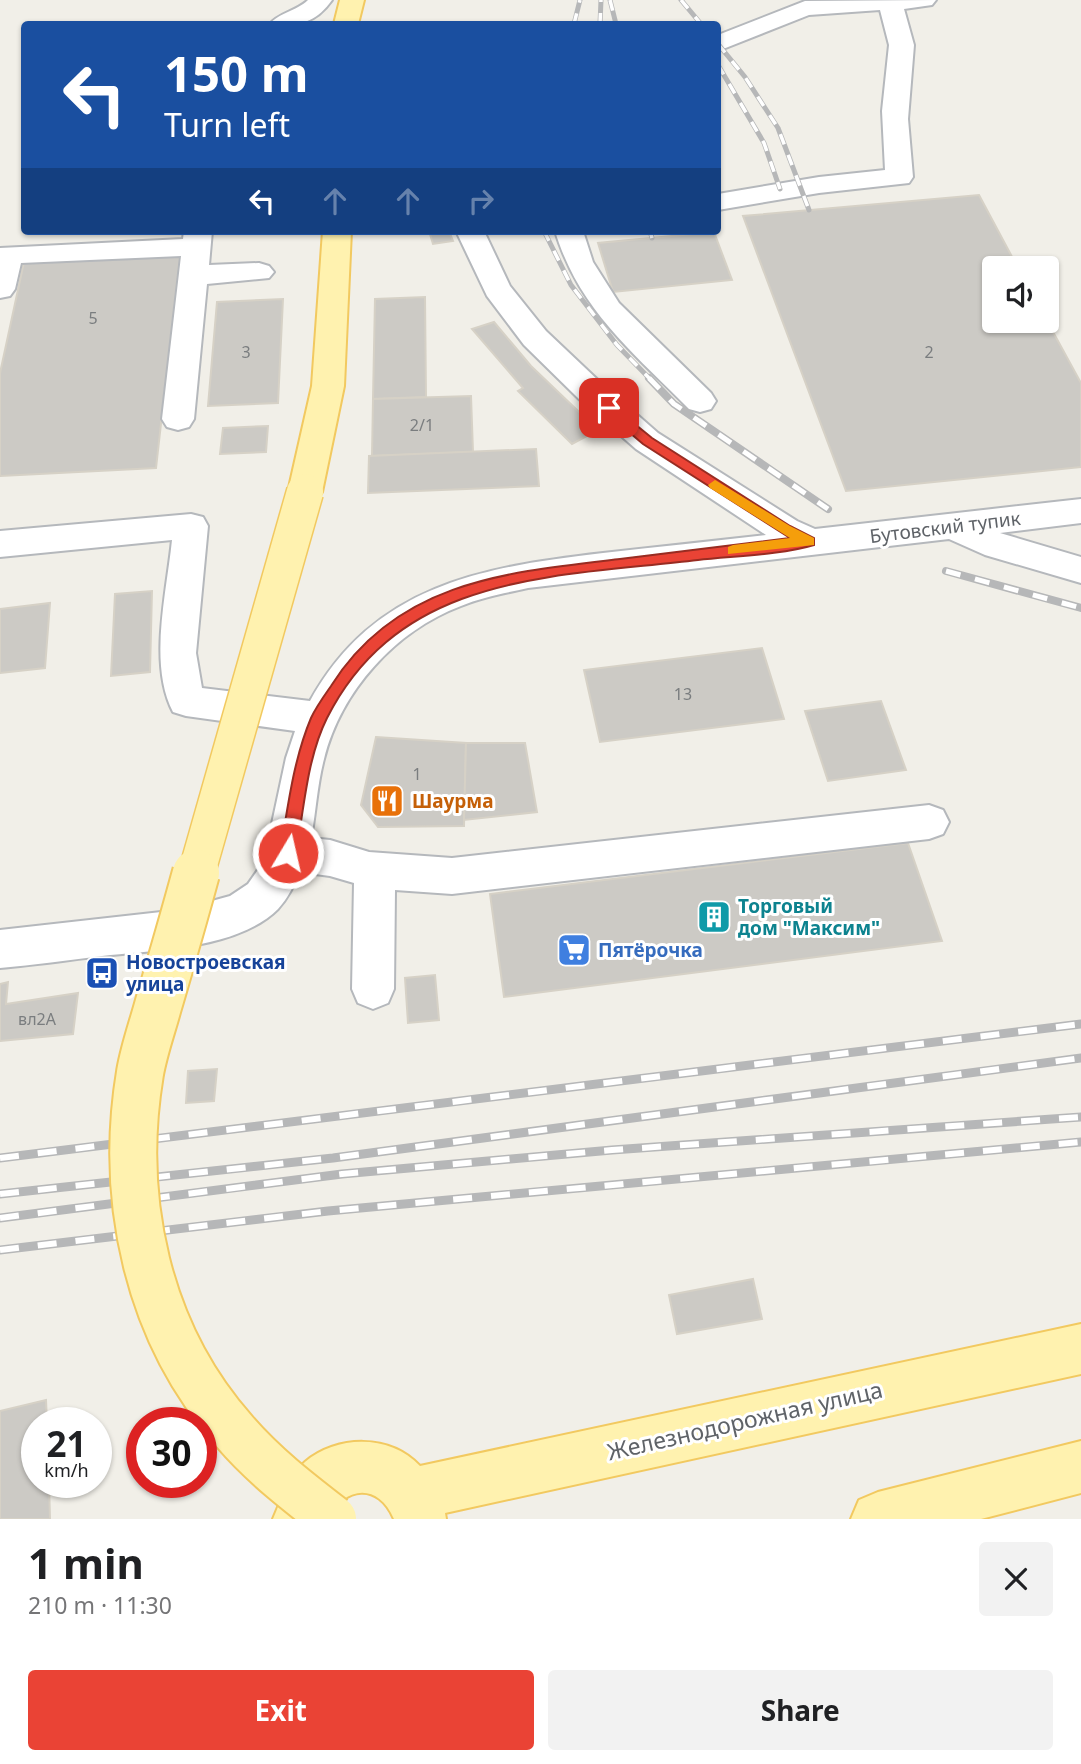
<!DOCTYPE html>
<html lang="en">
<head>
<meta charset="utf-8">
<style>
  :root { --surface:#fff; --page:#f2f2f2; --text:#202124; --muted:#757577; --accent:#ea4335 }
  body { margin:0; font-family:"Noto Sans",sans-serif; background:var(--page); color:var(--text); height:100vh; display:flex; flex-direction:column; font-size:26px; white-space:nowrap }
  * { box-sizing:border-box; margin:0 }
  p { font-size:23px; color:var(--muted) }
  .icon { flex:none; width:38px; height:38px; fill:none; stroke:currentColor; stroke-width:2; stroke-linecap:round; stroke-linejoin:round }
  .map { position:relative; height:1519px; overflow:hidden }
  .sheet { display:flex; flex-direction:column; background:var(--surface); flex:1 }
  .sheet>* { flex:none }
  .guide { position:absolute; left:21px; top:21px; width:700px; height:214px; border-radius:7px; box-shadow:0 2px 5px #0004; background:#1a4fa0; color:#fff; overflow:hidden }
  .fabs { position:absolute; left:982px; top:256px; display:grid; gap:14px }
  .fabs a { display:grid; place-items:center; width:77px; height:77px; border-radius:7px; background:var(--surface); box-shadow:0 2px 5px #0004; font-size:35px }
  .speed { position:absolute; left:21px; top:1407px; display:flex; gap:14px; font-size:35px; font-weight:700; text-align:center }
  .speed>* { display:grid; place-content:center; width:91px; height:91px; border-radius:50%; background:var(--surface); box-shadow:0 2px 5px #0004; line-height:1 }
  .speed small { font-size:18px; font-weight:400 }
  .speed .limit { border:10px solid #d22; background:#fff; color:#111 }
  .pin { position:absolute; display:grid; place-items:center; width:60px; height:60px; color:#fff; margin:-30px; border-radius:14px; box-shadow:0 4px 10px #0006 }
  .me { position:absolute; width:77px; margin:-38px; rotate:9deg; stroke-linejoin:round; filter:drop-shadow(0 0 5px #0008) }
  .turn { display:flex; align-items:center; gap:24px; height:147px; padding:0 28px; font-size:32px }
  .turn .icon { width:91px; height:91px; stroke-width:2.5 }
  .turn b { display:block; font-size:49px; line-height:60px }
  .lanes { display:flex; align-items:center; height:66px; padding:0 28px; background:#0003; justify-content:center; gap:35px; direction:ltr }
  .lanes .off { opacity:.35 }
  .round { display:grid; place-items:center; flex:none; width:74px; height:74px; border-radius:7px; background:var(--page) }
  .summary { display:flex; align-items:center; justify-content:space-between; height:119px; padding:0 28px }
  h1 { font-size:42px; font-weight:700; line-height:52px }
  .primary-button { display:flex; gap:14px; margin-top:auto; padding:14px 28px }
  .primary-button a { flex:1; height:80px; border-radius:7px; background:var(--accent); color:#fff; font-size:28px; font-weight:700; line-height:80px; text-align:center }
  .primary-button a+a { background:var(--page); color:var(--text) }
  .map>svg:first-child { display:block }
</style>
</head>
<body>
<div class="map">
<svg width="1081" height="1519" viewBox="0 0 1081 1519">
  <rect width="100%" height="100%" fill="#f1efe8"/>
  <g fill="#cccac5" stroke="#d6d1c6" stroke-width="2">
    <polygon points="979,195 1018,268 994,268 994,320 1046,319 1081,383 1081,467 846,491 743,216"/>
    <polygon points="429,231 449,231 453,241 433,244"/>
    <polygon points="714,232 732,280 613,292 598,243"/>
    <polygon points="180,255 156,468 0,476 0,373 24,262"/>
    <polygon points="425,297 426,397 373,399 375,299"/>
    <polygon points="283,299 278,403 208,406 217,302"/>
    <polygon points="494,322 531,366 598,430 572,444 518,391 523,388 472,329"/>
    <polygon points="471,396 473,452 372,456 373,399"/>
    <polygon points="268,426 266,452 220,454 223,428"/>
    <polygon points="536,449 539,486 368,493 369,456"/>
    <polygon points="152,591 150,672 111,676 115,594"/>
    <polygon points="50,603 45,668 0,673 0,609"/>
    <polygon points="762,648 784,719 600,742 584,670"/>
    <polygon points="881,701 906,770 828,781 805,711"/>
    <polygon points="376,737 466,743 464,826 378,827 361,805"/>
    <polygon points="466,743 525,743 537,812 464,820"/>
    <polygon points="908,843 942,941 504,997 490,894"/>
    <polygon points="435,975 439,1020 408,1023 405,978"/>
    <polygon points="8,982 6,1004 78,993 73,1034 0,1041 0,984"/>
    <polygon points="217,1069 214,1101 186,1103 188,1071"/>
    <polygon points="753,1279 762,1319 677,1334 669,1295"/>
    <polygon points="46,1400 47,1423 37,1423 37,1482 49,1482 50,1519 0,1519 0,1411"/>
  </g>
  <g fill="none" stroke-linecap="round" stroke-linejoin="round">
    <defs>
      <g id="minor">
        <path d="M308,0h24c-17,24 -34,26 -62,24 8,-11 27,-13 38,-24z"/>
        <polygon points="936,0 932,5 904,9 914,45 908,119 913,177 909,183 819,193 718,210 718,194 819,177 885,170 882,111 889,45 880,10 809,15 718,51 718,35 805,1"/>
        <polygon points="184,231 212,231 209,265 259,263 269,266 274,272 269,278 207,284 194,419 189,427 178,430 167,427 162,419 181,256 21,263 15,289 10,296 0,298 0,248 183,239"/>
        <path d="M456,231h28l26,55 36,45 55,52 57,50 139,88 18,8 266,-30v24l-81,10 81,24v26l-96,-28 -36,-16 -421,49c-22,5 -46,9 -67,18 -66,25 -120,85 -137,153 -7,26 -8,53 -13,79l19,2 39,12 83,6 477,-53 14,5 6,12 -6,12 -14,5 -477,55 -57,-4 -1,99 -6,14 -15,6 -15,-6 -6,-14 2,-106 -24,-7 -30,-4c-6,13 -12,26 -22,37 -40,40 -123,41 -176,47 -34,4 -68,9 -102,12v-38l179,-20 51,-14 18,-12 16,-23 22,-103 9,-27 -109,-15 -13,-4c-25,-48 -6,-121 -1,-172l-172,17v-26l191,-17 12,3 5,9 -12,127 6,35 108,13c64,-116 172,-134 293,-148 54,-6 109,-12 163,-18l-130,-86 -57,-50 -55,-54 -37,-49z"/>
        <path d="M555,231h28l10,31 26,41 92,90 5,8 -5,8 -11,3 -11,-3c-56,-57 -110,-99 -134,-178z"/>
      </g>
      <g id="major">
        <polygon points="340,0 364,0 358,24 334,24"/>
        <polygon points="323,231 351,231 344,386 322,492 317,500 305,504 293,500 288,492 312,386"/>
        <path d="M1081,1324v50l-636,139 1,6h-52c-16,-37 -49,-33 -67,0h-54c9,-20 15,-42 32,-57 32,-27 85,-28 115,4z"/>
        <polygon points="1081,1441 1081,1493 981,1519 851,1519 859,1500 878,1492"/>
      </g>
    </defs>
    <use href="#minor" stroke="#b5b8bc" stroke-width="4"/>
    <use href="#major" stroke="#f2c960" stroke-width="4"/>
    <use href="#minor" fill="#fff" fill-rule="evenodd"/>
    <use href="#major" fill="#fff2af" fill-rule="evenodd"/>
    <defs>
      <g id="rail-far2">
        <polyline points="610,0 616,24"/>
        <polyline points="681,0 701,24"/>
        <polyline points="574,24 580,0"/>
        <polyline points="600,24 601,0"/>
        <polyline points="718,44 745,77 778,128 809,210"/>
        <polyline points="718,65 764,143 780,189"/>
        <polyline points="544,231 571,285 617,345 651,380"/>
        <polyline points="650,231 652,238"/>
      </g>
      <g id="rail-far1">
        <polyline points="649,378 674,404 828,509"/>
        <polyline points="946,571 1081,608"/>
      </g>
      <g id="rail">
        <polyline points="0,1158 1081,1024"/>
        <polyline points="0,1194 333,1158 1081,1058"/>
        <polyline points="0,1218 342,1174 612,1150 1081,1117"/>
        <polyline points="0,1250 328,1211 1081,1142"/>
      </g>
    </defs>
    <use href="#rail-far2" stroke="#b6b7b8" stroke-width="5"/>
    <use href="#rail-far1" stroke="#b6b7b8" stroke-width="8"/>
    <use href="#rail" stroke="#b6b7b8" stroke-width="9"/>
    <use href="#rail-far2" stroke="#fff" stroke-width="3.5" stroke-dasharray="11" stroke-linecap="butt"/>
    <use href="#rail-far1" stroke="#fff" stroke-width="5" stroke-dasharray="15" stroke-linecap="butt"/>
    <use href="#rail" stroke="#fff" stroke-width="6" stroke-dasharray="19" stroke-linecap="butt"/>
    <defs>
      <polyline id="major-bridge-far1" points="196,875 305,492"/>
      <path id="major-bridge" d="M196,873c-12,44 -25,89 -38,133 -6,22 -14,44 -18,67 -21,126 7,260 94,358 29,34 64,61 99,88"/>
    </defs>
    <use href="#major-bridge-far1" stroke="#f2c960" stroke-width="39" stroke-linecap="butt"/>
    <use href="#major-bridge" stroke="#f2c960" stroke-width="50" stroke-linecap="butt"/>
    <use href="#major-bridge-far1" stroke="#fff2af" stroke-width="36"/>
    <use href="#major-bridge" stroke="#fff2af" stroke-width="46"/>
  </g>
  <path fill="#ea4335" stroke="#982c22" stroke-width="2" d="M609,403l43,35 138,88 24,12v7c-33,10 -81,11 -116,15 -142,17 -297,12 -371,158 -20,40 -23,91 -31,135l-2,5 -6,2 -6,-2 -2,-5c8,-46 13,-92 31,-135 5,-11 13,-22 20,-32 66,-105 177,-114 289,-127 57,-7 113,-14 170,-21l-147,-94 -39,-33v-6z"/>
  <polygon fill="#f59e0b" points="715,480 790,526 814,538 814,545 728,554 728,547 733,545 790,538 710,488 708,485"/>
  <defs>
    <symbol id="restaurant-square" viewBox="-11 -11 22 22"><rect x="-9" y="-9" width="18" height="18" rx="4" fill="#e8710a" stroke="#fff"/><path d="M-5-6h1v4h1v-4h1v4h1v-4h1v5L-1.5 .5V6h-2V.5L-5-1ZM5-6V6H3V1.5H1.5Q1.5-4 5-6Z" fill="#fff"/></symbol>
    <symbol id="building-square" viewBox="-11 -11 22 22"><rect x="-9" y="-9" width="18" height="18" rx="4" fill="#0f9aa8" stroke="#fff"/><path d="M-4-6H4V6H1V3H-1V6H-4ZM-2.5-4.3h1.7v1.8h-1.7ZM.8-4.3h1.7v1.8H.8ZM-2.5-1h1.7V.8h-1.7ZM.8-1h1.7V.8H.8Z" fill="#fff"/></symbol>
    <symbol id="supermarket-square" viewBox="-11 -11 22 22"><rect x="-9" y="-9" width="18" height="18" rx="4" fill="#3f7fe0" stroke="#fff"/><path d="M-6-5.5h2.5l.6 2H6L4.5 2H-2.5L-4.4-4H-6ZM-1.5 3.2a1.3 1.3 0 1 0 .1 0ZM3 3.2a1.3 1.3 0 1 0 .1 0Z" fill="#fff"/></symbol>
    <symbol id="bus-square" viewBox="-11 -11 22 22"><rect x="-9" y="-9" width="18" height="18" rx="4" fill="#1a4fb4" stroke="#fff"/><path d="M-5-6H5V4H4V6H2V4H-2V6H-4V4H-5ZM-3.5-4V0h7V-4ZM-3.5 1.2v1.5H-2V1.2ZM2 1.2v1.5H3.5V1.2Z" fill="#fff"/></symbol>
  </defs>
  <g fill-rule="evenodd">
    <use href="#restaurant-square" x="368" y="782" width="38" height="38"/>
    <use href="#building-square" x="695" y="898" width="38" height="38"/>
    <use href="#supermarket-square" x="555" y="931" width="38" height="38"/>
    <use href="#bus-square" x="83" y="954" width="38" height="38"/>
  </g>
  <g text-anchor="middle" stroke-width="6" stroke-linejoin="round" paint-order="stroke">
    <g font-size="16" fill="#7a7d7f">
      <text x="93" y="324">5</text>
      <text x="246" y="358">3</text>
      <text x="929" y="358">2</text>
      <text x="422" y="431">2/1</text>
      <text x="683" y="700">13</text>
      <text x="417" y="780">1</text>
      <text x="37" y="1025">вл2А</text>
    </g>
    <g font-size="19" fill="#5f6368" stroke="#fff">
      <text transform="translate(945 527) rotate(-7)" y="7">Бутовский тупик</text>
    </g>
    <g font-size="19" font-weight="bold" fill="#c56008" stroke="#fff" text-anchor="start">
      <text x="412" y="808">Шаурма</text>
    </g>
    <g font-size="19" font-weight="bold" fill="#0d838f" stroke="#fff" text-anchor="start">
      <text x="738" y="913">Торговый<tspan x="738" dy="22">дом "Максим"</tspan></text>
    </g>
    <g font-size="19" font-weight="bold" fill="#366cbe" stroke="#fff" text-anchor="start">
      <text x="598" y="957">Пятёрочка</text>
    </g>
    <g font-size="19" font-weight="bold" fill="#164399" stroke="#fff" text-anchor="start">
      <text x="126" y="969">Новостроевская<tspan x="126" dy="22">улица</tspan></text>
    </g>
    <g font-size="23" fill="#5f6368" stroke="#fff">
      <text transform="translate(745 1421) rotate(-13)" y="8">Железнодорожная улица</text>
    </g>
  </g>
</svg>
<div class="fabs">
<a><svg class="icon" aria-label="sound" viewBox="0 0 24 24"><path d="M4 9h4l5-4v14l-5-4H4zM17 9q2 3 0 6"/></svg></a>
</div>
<div class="speed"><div>21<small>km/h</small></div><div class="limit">30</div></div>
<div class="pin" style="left:609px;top:408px;background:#d93025"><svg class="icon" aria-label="arrive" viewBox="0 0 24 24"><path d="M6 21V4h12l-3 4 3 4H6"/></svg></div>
<svg class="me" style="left:288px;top:853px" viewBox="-20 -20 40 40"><circle r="17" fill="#ea4335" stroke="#fff" stroke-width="3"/><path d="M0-11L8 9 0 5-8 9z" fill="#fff"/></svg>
<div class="guide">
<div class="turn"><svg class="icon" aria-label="left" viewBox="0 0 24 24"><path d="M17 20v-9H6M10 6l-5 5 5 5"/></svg><div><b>150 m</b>Turn left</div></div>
<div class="lanes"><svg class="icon" aria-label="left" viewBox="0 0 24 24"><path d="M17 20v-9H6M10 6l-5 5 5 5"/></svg><svg class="icon off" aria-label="ahead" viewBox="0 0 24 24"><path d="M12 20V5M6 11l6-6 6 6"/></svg><svg class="icon off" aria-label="ahead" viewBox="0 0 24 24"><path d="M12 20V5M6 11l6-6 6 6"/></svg><svg class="icon off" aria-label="right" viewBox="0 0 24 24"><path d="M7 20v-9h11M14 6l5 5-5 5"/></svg></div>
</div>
</div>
<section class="sheet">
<div class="summary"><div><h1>1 min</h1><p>210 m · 11:30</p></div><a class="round"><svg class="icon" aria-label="close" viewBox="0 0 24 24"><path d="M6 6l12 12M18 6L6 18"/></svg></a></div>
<div class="primary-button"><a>Exit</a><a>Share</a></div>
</section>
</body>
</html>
